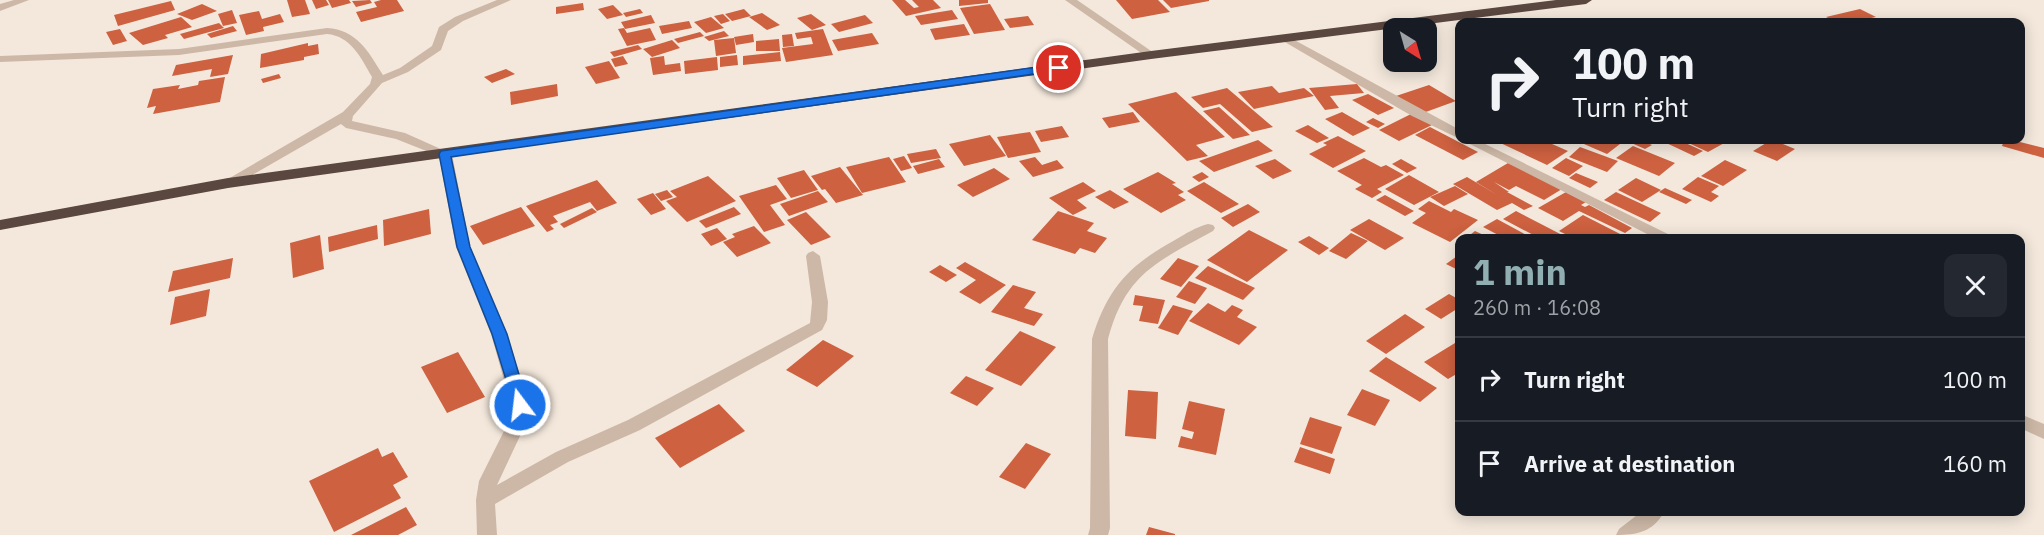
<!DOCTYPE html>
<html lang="en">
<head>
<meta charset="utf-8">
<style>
  :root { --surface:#171b24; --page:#242831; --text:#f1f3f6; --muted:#9ea1a6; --line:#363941; --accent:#91aeb1 }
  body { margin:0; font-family:"IBM Plex Sans",sans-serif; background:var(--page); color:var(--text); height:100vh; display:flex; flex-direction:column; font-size:22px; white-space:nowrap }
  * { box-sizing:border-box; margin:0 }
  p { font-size:20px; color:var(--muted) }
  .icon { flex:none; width:33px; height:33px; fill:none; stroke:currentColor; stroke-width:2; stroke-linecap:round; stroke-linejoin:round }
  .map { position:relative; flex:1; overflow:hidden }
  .sheet { position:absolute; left:1455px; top:234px; width:570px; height:282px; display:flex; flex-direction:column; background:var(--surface); border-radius:12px; box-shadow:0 3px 15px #0003 }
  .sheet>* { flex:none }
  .banner { position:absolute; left:1455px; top:18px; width:570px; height:126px; border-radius:12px; box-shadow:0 3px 15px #0003; background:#171b24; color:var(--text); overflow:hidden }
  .needle { width:39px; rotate:143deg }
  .buttons { position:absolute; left:1383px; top:18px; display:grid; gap:12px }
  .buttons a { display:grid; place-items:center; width:54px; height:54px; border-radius:12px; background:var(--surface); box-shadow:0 3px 15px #0003; font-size:30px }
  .pin { position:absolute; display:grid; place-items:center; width:51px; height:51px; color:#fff; margin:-26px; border:3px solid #fff; border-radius:50%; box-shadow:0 2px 6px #0007 }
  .me { position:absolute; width:66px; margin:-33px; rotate:345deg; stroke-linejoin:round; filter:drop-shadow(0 0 4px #0008) }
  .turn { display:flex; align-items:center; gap:21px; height:126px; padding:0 18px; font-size:27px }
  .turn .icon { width:78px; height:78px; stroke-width:2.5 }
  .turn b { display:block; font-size:42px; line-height:51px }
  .round { display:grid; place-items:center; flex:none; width:63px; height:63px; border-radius:12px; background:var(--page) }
  .headline { display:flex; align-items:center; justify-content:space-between; height:102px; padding:0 18px }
  h1 { font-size:36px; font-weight:700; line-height:45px; color:var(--accent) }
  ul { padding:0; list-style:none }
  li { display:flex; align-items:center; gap:18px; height:84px; padding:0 18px; border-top:2px solid var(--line) }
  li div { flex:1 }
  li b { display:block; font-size:22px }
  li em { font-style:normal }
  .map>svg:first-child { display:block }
</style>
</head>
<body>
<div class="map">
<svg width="2044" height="535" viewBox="0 0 2044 535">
  <rect width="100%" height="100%" fill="#f4e8dc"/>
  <g fill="#cd6140">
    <polygon points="287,0 305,0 310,14 292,17"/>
    <polygon points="312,0 326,0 329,5 316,9"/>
    <polygon points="328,0 349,0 351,3 332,8"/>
    <polygon points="370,0 372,3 356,7 352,1"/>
    <polygon points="381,0 397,0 404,11 361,22 356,12 377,7 374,2"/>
    <polygon points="892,0 905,0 914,8 919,7 912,0 933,0 941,8 906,16"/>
    <polygon points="959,0 988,0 988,3 959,6"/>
    <polygon points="1116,0 1158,0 1170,12 1132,19"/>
    <polygon points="1163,0 1209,0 1209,1 1171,8"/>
    <polygon points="171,1 175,10 118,26 114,15"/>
    <polygon points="583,3 584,10 556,14 556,7"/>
    <polygon points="202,4 217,11 192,20 177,14"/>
    <polygon points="990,4 1005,30 974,34 960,8"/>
    <polygon points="613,5 623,15 607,19 598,9"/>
    <polygon points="640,9 643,13 626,17 623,13"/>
    <polygon points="744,9 751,16 732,21 725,14"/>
    <polygon points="1860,9 1876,17 1852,22 1836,22 1826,17"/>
    <polygon points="232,10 237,23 223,26 218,14"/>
    <polygon points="952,10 958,19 921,25 915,16"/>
    <polygon points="259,11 262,19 280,14 284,22 263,27 264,31 246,35 239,15"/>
    <polygon points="762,13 780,25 767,30 749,17"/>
    <polygon points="723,14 730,21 721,24 714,16"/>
    <polygon points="811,14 826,25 812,30 797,18"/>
    <polygon points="651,15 655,23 625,29 621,22"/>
    <polygon points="865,15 873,23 839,32 831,24"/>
    <polygon points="1028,16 1034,25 1010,28 1004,19"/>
    <polygon points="181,17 192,27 165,35 168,38 143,45 129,33"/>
    <polygon points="711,17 724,28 706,33 694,22"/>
    <polygon points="689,21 692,28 662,34 659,26"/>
    <polygon points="219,23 224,28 184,39 180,34"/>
    <polygon points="964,24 970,35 935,40 930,29"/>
    <polygon points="233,26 237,31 211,38 207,34"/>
    <polygon points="624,28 627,33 650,28 656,40 627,46 618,29"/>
    <polygon points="120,29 127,41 113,45 106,32"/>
    <polygon points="823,29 833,55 786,62 782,48 813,44 811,37 797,39 795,33"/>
    <polygon points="724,31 729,36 709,41 704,37"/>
    <polygon points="700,32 704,36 678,43 674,39"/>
    <polygon points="872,33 879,44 838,51 832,40"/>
    <polygon points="753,34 754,42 736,45 734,37"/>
    <polygon points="792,34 794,46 783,47 782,35"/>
    <polygon points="734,38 736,53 716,56 714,40"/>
    <polygon points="779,39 780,51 756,51 756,41"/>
    <polygon points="672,40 680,48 652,57 643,49"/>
    <polygon points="308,43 308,46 318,44 319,54 304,57 304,60 260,68 261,54"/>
    <polygon points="638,45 642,49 614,57 610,52"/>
    <polygon points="780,52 781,61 743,65 743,56"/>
    <polygon points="233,55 228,74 210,77 212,69 172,76 176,65"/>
    <polygon points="737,55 738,65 720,67 720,57"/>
    <polygon points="623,56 628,64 615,67 611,59"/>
    <polygon points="664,56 665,65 680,63 681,71 653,75 650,58"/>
    <polygon points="717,57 718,70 685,74 684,61"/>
    <polygon points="609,61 620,78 596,84 585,67"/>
    <polygon points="506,69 515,74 492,83 484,77"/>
    <polygon points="279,74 281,78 263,83 261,79"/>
    <polygon points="225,77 220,102 153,114 156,106 147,108 153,89 180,85 178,89 198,85 199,81"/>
    <polygon points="557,84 558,96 511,105 510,92"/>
    <polygon points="1357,84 1364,93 1330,96 1339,108 1325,110 1309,88"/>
    <polygon points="1429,85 1456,101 1423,113 1396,96"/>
    <polygon points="1272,86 1279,93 1304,88 1314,96 1254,109 1238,92"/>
    <polygon points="1227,88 1273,127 1252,132 1220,104 1203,108 1191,97"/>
    <polygon points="1176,92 1225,137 1196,145 1208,156 1187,161 1128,104"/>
    <polygon points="1368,94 1394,108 1378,115 1352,100"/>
    <polygon points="1219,107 1250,135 1233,139 1203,111"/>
    <polygon points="1133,112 1140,122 1109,128 1102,118"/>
    <polygon points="1342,112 1370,128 1353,136 1325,119"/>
    <polygon points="1411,114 1432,125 1399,141 1379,130"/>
    <polygon points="1373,118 1385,124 1378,128 1366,122"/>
    <polygon points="1308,125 1329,138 1317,143 1295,131"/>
    <polygon points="1062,126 1069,137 1041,142 1035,131"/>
    <polygon points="1430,127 1478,152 1463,160 1415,135"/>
    <polygon points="1030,132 1041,152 1008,158 997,137"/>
    <polygon points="990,135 1006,156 964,166 949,144"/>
    <polygon points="1338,136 1366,151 1333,168 1309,154 1327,145 1323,143"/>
    <polygon points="1258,140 1273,151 1214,172 1199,161"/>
    <polygon points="1494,140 1543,140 1568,151 1547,165"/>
    <polygon points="1579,140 1609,140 1620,144 1607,154 1577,141"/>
    <polygon points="1633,140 1640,140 1652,145 1645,149 1629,142"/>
    <polygon points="1666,140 1679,140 1703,151 1694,156 1662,141"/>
    <polygon points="1682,140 1722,140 1726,142 1708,152"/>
    <polygon points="1771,140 1773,140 1795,149 1777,161 1753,151"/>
    <polygon points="2004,140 2012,140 2044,148 2044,158 2002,146"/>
    <polygon points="1633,146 1675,163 1659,176 1616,158"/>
    <polygon points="1580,147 1618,161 1607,172 1569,157"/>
    <polygon points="936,149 941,158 911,163 907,154"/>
    <polygon points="904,156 912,168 901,171 893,159"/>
    <polygon points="889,157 906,182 862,193 846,167"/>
    <polygon points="1035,157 1042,165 1057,160 1064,168 1033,177 1019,161"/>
    <polygon points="1364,158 1381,167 1386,165 1404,175 1377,189 1382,192 1372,198 1355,189 1362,185 1337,171"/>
    <polygon points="1566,158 1583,166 1569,176 1552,168"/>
    <polygon points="939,159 945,167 918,174 913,166"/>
    <polygon points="1275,159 1292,171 1273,179 1255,166"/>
    <polygon points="1401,159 1417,168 1407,173 1392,164"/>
    <polygon points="1725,160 1747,170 1723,186 1701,176"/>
    <polygon points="1508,163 1526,171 1562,189 1544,200 1516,186 1509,190 1494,182 1509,192 1507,192 1533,206 1524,210 1512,203 1497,210 1453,184 1467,177 1499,196 1476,182"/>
    <polygon points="840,167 863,195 836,203 825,189 822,190 811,176"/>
    <polygon points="994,168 1010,179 973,197 957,185"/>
    <polygon points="804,170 818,190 791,198 777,178"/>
    <polygon points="1158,172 1176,183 1172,184 1184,192 1178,195 1186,200 1161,213 1123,189"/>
    <polygon points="1202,172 1209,177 1199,182 1192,177"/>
    <polygon points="1576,173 1598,182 1590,188 1569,178"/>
    <polygon points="1409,175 1439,192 1414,205 1385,189"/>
    <polygon points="708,176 736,201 687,222 666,201 677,197 670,191"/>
    <polygon points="1698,177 1719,186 1711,192 1719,196 1711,202 1682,189"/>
    <polygon points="1636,178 1661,190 1642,202 1618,190"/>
    <polygon points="597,180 617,203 597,211 590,202 553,216 558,222 550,225 554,229 547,232 526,206"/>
    <polygon points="1083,182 1096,191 1077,200 1087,208 1073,215 1049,198"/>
    <polygon points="1204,182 1239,204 1221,213 1187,191"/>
    <polygon points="776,185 787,199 770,205 785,225 764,232 739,196"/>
    <polygon points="1455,186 1468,194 1444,206 1430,197"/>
    <polygon points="1665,188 1692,200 1686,204 1659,192"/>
    <polygon points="667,190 673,197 661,201 655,194"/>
    <polygon points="1110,190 1129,202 1114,209 1095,197"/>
    <polygon points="818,191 828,202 789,216 780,204"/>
    <polygon points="1566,192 1586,202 1581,205 1585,207 1589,205 1632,228 1625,233 1579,211 1563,221 1538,208"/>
    <polygon points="1616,192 1661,213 1650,222 1604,200"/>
    <polygon points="653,193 666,209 651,215 637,199"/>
    <polygon points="1385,195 1414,211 1405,216 1376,200"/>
    <polygon points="1429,201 1451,212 1454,209 1478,220 1450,242 1412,223 1426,213 1418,209"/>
    <polygon points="1248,204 1260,212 1233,227 1221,218"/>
    <polygon points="521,207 535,226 483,245 470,226"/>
    <polygon points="734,207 741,214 706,228 699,221"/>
    <polygon points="592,208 597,212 564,228 560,224"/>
    <polygon points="429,209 431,234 384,246 383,220"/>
    <polygon points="1058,211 1094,223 1087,231 1107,238 1095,253 1080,248 1075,254 1032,240"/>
    <polygon points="1516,211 1568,238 1539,238 1503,219"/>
    <polygon points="806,212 831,237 811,245 787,220"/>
    <polygon points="1583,215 1626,237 1623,238 1573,238 1559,231"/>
    <polygon points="1369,219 1404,238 1385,250 1350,230"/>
    <polygon points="1497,219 1532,238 1504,238 1483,227"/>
    <polygon points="377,225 378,239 329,252 328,237"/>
    <polygon points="754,226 771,243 737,257 723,242 735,237 732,234"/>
    <polygon points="717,228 727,239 711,246 701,234"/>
    <polygon points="1249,230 1288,250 1247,282 1207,260"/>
    <polygon points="1475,231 1490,238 1466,238"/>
    <polygon points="1351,233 1368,241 1346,259 1329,251"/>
    <polygon points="320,235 324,269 293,278 290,243"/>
    <polygon points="1309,236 1329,248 1319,255 1298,242"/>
    <polygon points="1460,254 1460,271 1446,264"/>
    <polygon points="233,258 230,278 168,292 173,271"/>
    <polygon points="1178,258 1199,266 1181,287 1160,279"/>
    <polygon points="965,262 1006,285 980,304 959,292 976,280 956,268"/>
    <polygon points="940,265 957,275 946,282 929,272"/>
    <polygon points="1208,266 1255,288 1243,300 1195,278"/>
    <polygon points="1189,281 1207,288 1195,304 1176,297"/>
    <polygon points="1013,285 1036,292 1024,308 1043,314 1034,326 991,312"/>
    <polygon points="210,289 206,316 170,325 175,297"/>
    <polygon points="1449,294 1460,300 1460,307 1441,319 1425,309"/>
    <polygon points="1135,295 1165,300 1158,324 1139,321 1143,306 1133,305"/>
    <polygon points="1208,303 1225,312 1232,305 1243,310 1237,317 1257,327 1239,345 1189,321"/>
    <polygon points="1173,305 1193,311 1178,335 1158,328"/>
    <polygon points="1405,314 1425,327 1386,354 1366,341"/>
    <polygon points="1020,331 1056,347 1021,386 985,370"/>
    <polygon points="823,340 854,356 817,387 786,370"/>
    <polygon points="1455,343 1460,346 1460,372 1448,379 1424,362"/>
    <polygon points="458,352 485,397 447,413 421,367"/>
    <polygon points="1386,357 1437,388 1420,402 1369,371"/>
    <polygon points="966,376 994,388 977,406 950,393"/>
    <polygon points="1362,389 1390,400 1375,426 1347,415"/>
    <polygon points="1128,390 1158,392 1156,439 1125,436"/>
    <polygon points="1189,401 1225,409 1216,455 1178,447 1181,436 1192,439 1194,432 1182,429"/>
    <polygon points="719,404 745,431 680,468 655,438"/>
    <polygon points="1310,417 1342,427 1332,454 1300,444"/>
    <polygon points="1026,443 1051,454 1025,489 999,477"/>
    <polygon points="1300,447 1335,459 1330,474 1294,462"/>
    <polygon points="378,448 382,457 393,452 408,477 393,485 401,498 334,532 309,481"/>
    <polygon points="406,507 417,525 398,535 351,535"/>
    <polygon points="1149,527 1175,534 1175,535 1146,535"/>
  </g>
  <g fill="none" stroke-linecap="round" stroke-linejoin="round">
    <g fill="#cdb8a7" fill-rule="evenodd">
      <polygon points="14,0 29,0 0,11 0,4"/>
      <path d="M497,0h14l-48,21 -15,10 -7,19 -33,22 -26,11 -29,33 -1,5 53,12 47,21 18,93 37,87 22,71 -1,14 -31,66 59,-33 72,-32 182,-97 2,-21 -6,-46 2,-3 5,-2 7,5 8,46 -1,18 -5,10 -182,100 -72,32 -73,42 2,31h-20l-1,-35 3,-19 31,-62 1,-14 -20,-71 -35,-87 -17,-91 -43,-17 -50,-11 -5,-4 -108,62h-10l-2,-3 122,-71 27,-28 2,-7c-11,-19 -21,-41 -45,-43l-148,21 -179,7v-6l179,-7 148,-21c30,2 41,23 56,47l17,-7 32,-22 7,-19 16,-10z"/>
      <polygon points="1065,0 1077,0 1157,55 1151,58 1147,57"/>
      <polygon points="1287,36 1460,130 1460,139 1412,116 1283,41 1283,37"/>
      <polygon points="1462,140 1477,140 1670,235 1672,238 1655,238"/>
      <path d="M1208,224l5,1 2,3 -2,3c-56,31 -87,42 -105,108l2,189 -2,7h-20l2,-7 2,-189c15,-50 37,-74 83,-99 10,-6 21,-13 33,-16z"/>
      <polygon points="2020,414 2044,424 2044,439 2020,428"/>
      <path d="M1641,512h23c-11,20 -27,23 -48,23l3,-6z"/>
    </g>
    <polygon fill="#5a473f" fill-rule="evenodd" points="1556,0 1592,0 1586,4 1151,59 228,188 0,230 0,220 228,178 1151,51"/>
  </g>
  <polygon fill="#1a73e8" stroke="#114b97" stroke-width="1.5" points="1059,64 1064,68 1062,70 451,157 470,247 507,334 528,405 526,409 515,409 492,334 457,247 439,154 441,151"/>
</svg>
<div class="buttons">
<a><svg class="needle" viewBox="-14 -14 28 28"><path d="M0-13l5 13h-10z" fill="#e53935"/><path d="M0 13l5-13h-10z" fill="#9ea1a6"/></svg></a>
</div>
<div class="pin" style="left:1059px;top:68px;background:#d93025"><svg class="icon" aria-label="arrive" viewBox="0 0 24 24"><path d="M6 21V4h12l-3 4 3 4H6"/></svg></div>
<svg class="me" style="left:520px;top:405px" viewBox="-20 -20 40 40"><circle r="17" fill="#1a73e8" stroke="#fff" stroke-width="3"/><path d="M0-11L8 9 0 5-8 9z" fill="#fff"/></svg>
<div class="banner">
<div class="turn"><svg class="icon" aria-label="right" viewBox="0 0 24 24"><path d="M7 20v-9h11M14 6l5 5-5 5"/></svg><div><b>100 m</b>Turn right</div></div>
</div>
<section class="sheet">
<div class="headline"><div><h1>1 min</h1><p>260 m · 16:08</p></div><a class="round"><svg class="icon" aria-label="close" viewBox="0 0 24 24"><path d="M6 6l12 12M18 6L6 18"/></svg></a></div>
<ul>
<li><svg class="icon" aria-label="right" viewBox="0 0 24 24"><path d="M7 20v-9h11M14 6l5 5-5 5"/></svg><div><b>Turn right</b></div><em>100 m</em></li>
<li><svg class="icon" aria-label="arrive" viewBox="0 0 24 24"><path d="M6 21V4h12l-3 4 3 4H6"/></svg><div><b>Arrive at destination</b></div><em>160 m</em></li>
</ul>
</section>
</div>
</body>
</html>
